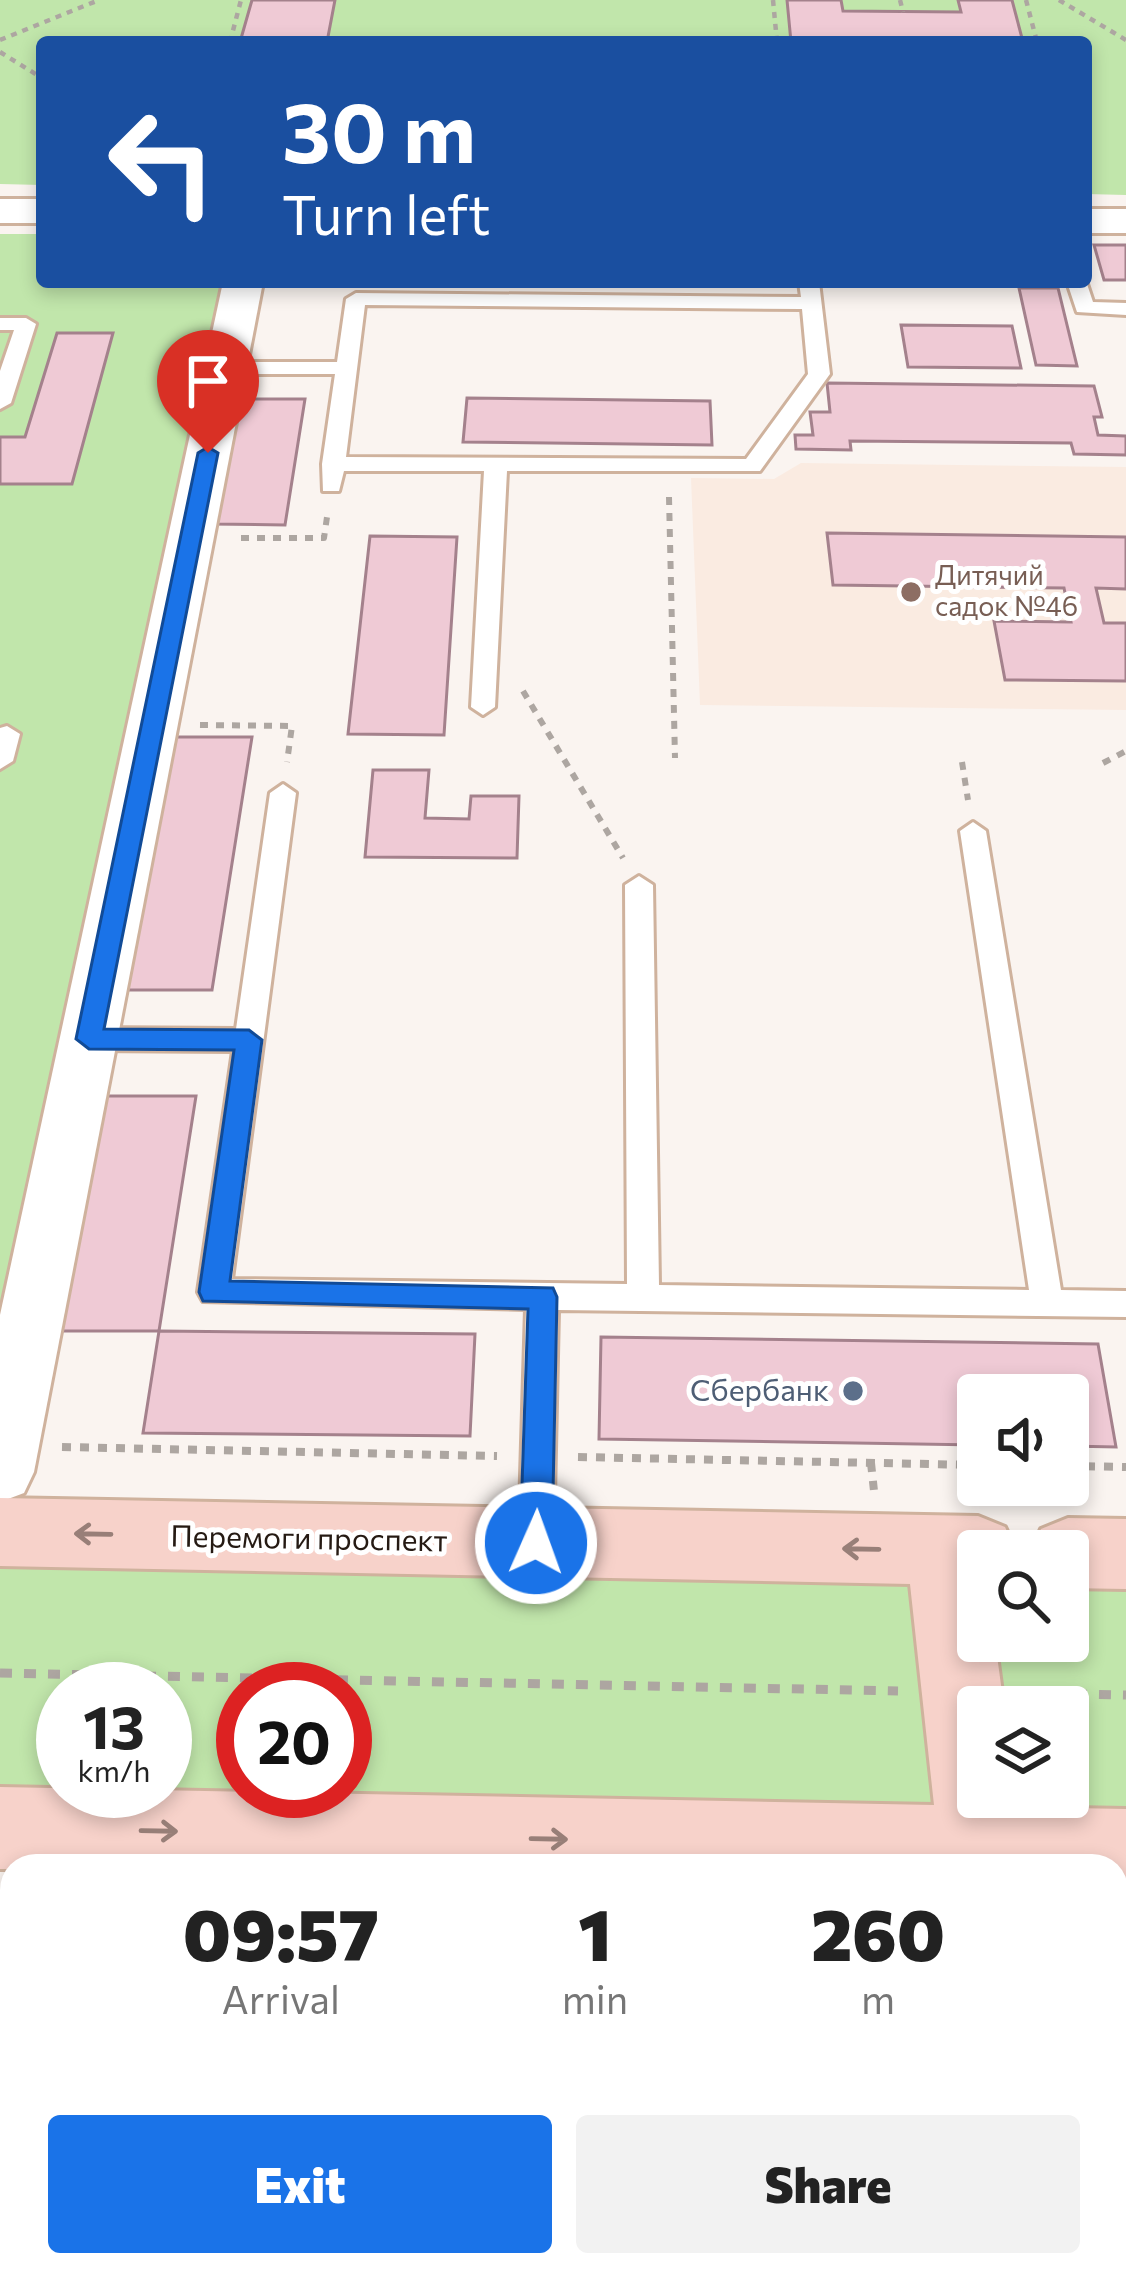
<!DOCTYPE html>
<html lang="en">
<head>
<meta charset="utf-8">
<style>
  :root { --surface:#fff; --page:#f2f2f2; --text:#222; --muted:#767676; --accent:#1a73e8 }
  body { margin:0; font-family:Commissioner,sans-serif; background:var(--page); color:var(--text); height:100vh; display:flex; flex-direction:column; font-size:45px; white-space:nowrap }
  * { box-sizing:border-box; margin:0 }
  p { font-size:39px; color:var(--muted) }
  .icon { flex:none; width:66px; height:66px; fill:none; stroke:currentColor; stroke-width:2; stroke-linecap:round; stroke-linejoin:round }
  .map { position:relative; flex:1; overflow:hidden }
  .sheet { position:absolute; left:0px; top:1854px; width:1128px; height:423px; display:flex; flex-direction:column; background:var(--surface); border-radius:36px 36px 0 0; box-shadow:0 6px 18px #0003 }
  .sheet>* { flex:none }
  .guide { position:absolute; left:36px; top:36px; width:1056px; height:252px; border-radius:12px; box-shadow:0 6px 18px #0003; background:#1a4fa0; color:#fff; overflow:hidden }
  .controls { position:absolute; left:957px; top:1374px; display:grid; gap:24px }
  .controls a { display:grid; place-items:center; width:132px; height:132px; border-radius:12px; background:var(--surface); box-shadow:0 6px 18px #0003; font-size:60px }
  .speed { position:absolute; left:36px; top:1662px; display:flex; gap:24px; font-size:60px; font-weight:700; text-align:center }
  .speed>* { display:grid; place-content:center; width:156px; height:156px; border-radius:50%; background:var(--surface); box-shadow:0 6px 18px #0003; line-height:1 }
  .speed small { font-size:30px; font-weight:400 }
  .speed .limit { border:18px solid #d22; background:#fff; color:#111 }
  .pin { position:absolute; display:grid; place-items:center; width:102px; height:102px; color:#fff; margin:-123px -51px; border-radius:50% 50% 50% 0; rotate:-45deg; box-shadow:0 0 12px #0007 }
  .pin .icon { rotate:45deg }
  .me { position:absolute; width:132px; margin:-66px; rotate:2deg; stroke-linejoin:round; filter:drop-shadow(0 0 9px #0008) }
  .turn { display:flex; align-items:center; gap:42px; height:252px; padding:0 48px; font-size:54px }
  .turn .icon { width:156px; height:156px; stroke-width:2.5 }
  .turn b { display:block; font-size:84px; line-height:102px }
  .eta { display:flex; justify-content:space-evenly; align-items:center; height:204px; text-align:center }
  .eta b { font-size:72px; font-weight:800; line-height:84px }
  .primary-button { display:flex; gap:24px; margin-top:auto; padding:24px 48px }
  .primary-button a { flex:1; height:138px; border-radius:12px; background:var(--accent); color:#fff; font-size:48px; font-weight:800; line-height:138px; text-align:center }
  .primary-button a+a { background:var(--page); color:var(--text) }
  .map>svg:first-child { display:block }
</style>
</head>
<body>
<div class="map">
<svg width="1126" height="2275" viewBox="0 0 1126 2275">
  <rect width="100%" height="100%" fill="#faf4f0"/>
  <polygon fill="#faebe1" points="801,463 1126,467 1126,710 700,705 691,478 774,479"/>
  <g fill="#c1e6ab" fill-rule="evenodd">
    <polygon points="0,0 1126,0 1126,195 1086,194 1086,42 42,42 42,185 0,184"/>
    <polygon points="0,234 42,234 42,282 232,282 0,1395"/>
    <path d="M0,1559l978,19v63h90v-61l58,1v240l-1126,-23zM63,1689h102v102h-102zM243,1689h102v102h-102zM978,1707h90v90h-90z"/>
  </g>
  <g fill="#efcad5" stroke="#a4818c" stroke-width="3">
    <polygon points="252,0 335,0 327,42 240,42"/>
    <polygon points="787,0 841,0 843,11 961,12 958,0 1012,0 1023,42 791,42"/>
    <polygon points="1094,245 1126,245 1126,280 1104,280"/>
    <polygon points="1019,288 1058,288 1077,366 1036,365"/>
    <polygon points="901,325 1012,326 1021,368 908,367"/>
    <polygon points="57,333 113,333 72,484 0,484 0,437 25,437"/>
    <polygon points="827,383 1094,386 1102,417 1094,417 1098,435 1126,436 1126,455 1074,454 1071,443 850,441 851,450 796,449 795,435 813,435 810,412 830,412"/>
    <polygon points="467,398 710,401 712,445 463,442"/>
    <polygon points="236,399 305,399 285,525 211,524"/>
    <polygon points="827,533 1126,537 1126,589 1096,588 1104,623 1126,623 1126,681 1005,680 994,621 1071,622 1064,588 833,585"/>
    <polygon points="370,536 457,537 444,735 348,734"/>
    <polygon points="170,737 252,737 212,990 120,990"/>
    <polygon points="373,770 429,770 425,818 469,819 471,796 519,796 517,858 365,857"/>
    <polygon points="100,1096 196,1096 159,1331 54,1331"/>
    <polygon points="159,1331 475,1334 470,1436 143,1433"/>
    <polygon points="601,1337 1098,1344 1116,1447 1068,1446 1068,1395 978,1395 978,1445 599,1439"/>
    <polygon points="0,1975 12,1976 12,2128 0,2128"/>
    <polygon points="1116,1997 1126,1997 1126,2152 1116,2079"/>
  </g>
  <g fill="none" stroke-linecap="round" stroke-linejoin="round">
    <defs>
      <g id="lane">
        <polygon points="1086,281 1093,302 1126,303 1126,315 1077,312 1067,282"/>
        <path d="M799,282h20l11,92 -70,97h-253l-12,236 -12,8 -12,-8 13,-236h-140l-5,20h-16l-1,-27 13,-90h-110l-11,-6 11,-6h112l9,-63 10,-6 445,4zM365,305l437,4 6,65 -62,85 -400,-2z"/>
        <polygon points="0,318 26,318 36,324 11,403 0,409 0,371 14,330 0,330"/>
        <polygon points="7,726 20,734 13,761 0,769 0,728"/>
        <polygon points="283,784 296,793 232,1279 627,1284 625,885 639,876 653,885 659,1285 1029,1290 960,831 973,822 986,831 1061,1290 1126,1291 1126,1317 558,1310 553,1543 548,1554 536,1559 524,1554 519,1543 526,1309 203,1301 198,1292 233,1051 89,1050 75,1039 89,1028 236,1029 270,793"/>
        <rect x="0" y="2188" width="12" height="42"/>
      </g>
      <g id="street">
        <rect x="0" y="199" width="42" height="24"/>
        <rect x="1086" y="209" width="40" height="24"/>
        <polygon points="223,282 263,282 34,1472 24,1493 0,1502 0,1315"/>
        <polygon points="988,2265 1074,2265 1075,2275 989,2275"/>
      </g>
      <g id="secondary">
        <polygon points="0,1498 978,1516 1005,1527 1016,1551 978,1551 978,1641 995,1641 1004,1707 978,1707 978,1797 1016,1797 1018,1807 1126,1809 1126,1893 1116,1893 1116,1866 0,1869 0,1787 934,1805 910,1584 0,1566"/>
        <polygon points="1068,1518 1126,1519 1126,1589 1068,1588 1068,1551 1031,1551 1041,1529"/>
      </g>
    </defs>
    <use href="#lane" stroke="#cfb29d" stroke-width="6"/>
    <use href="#street" stroke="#cfb29d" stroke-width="6"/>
    <use href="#secondary" stroke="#cfb29d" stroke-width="6"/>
    <g stroke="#ada6a1" stroke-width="4.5" stroke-dasharray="6 6" stroke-linecap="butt">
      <polyline points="773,0 777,42"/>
      <polyline points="900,0 903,12"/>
      <polyline points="1026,0 1037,42"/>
      <polyline points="1059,0 1126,40"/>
      <polyline points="0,40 99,0"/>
      <polyline points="230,42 241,0"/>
      <polyline points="0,52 42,78"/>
    </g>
    <g stroke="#ada6a1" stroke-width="6" stroke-dasharray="8 8" stroke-linecap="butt">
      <polyline points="669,497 675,758"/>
      <polyline points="241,538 324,538 327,517"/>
      <polyline points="523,691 623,858"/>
      <polyline points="200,725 292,726 287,762"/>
      <polyline points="962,762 968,800"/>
      <polyline points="1103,763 1126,751"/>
    </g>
    <g stroke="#ada6a1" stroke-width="8" stroke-dasharray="9 9" stroke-linecap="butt">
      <polyline points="62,1447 497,1456"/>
      <polyline points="578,1457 978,1465"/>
      <polyline points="871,1463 874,1491"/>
      <polyline points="1068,1466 1126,1467"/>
    </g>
    <g stroke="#ada6a1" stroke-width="9" stroke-dasharray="12 12" stroke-linecap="butt">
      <polyline points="0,1673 898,1691"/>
      <polyline points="1027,1693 1126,1695"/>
      <polyline points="0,1923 12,1923"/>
      <polyline points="1116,1947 1126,1947"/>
      <polyline points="950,2265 951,2275"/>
      <polyline points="1113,2265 1114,2275"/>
    </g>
    <use href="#lane" fill="#fff" fill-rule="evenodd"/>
    <use href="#street" fill="#fff" fill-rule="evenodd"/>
    <use href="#secondary" fill="#f7d2ca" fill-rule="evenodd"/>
  </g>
  <defs><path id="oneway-shaft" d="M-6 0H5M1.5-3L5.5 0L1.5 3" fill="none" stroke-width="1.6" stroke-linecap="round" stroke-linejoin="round" transform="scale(3)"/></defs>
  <g stroke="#987f78">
    <use href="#oneway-shaft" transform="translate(93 1534) rotate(-179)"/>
    <use href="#oneway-shaft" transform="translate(861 1549) rotate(-179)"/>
    <use href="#oneway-shaft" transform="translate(159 1831) rotate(1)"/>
    <use href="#oneway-shaft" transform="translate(549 1839) rotate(1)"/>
  </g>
  <polygon fill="#1a73e8" stroke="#114b97" stroke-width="3" points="208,447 218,453 104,1029 249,1030 262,1040 230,1281 553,1288 557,1297 552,1543 547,1553 536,1557 525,1553 520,1543 528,1309 203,1301 199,1292 234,1050 89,1049 76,1039 198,453"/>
  <circle fill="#8d6e63" stroke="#fff" stroke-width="4.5" cx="911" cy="592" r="12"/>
  <circle fill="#5c6f8a" stroke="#fff" stroke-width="4.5" cx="853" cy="1391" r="12"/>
  <g text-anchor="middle" stroke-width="10" stroke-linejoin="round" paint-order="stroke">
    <g font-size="27" fill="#785e54" stroke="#fff" text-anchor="start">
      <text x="935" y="585">Дитячий<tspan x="935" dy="31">садок №46</tspan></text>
    </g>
    <g font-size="30" fill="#4e5e75" stroke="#fff" text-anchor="end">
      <text x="829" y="1401">Сбербанк</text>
    </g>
    <g font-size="30" fill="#251a13" stroke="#fff">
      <text transform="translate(309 1539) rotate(1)" y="10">Перемоги проспект</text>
    </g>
  </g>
</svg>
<div class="controls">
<a><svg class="icon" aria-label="sound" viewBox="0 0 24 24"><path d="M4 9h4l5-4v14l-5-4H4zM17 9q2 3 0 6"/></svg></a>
<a><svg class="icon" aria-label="search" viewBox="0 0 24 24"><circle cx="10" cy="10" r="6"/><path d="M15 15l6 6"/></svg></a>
<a><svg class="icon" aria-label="layers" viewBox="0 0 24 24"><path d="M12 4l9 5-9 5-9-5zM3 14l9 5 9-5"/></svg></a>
</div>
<div class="speed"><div>13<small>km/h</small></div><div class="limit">20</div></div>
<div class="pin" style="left:208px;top:453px;background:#d93025"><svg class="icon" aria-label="arrive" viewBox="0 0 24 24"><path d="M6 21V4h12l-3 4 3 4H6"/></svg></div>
<svg class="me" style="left:536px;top:1543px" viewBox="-20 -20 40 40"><circle r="17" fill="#1a73e8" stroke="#fff" stroke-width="3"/><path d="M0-11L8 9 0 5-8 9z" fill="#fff"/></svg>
<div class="guide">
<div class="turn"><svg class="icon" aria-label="left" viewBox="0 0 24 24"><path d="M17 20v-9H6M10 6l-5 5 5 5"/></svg><div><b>30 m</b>Turn left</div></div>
</div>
<section class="sheet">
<div class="eta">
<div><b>09:57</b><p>Arrival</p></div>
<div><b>1</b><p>min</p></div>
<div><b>260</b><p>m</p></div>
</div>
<div class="primary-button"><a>Exit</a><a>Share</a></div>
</section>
</div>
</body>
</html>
